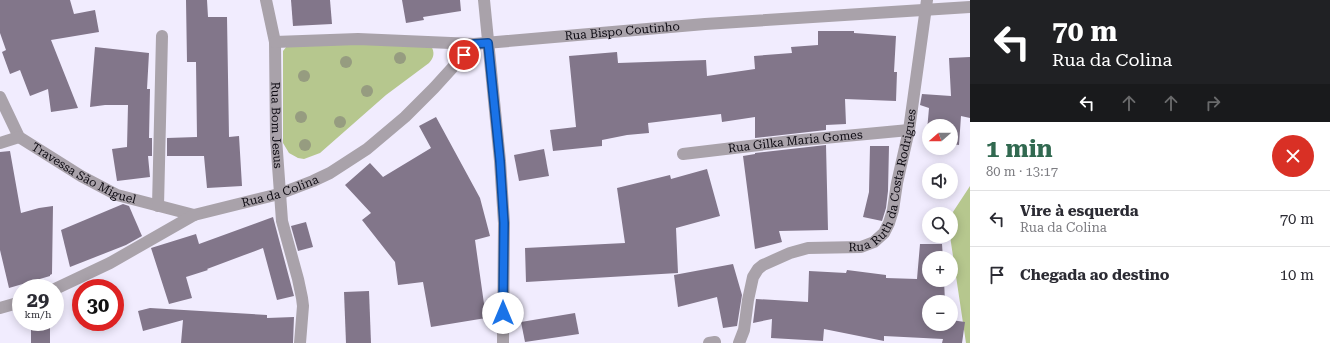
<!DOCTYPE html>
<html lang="pt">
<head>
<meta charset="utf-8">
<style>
  :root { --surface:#fff; --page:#f2f2f3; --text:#2b2b33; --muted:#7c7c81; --line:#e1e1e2; --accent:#316950 }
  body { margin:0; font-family:"Roboto Serif",serif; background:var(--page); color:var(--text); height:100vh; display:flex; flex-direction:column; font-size:15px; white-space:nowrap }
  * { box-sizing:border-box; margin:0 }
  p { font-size:13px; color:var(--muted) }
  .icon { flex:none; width:22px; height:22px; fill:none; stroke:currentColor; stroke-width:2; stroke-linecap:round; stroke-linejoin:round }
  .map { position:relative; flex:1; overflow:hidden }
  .panel { display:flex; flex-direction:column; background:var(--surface); width:360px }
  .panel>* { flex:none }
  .hud { background:#202124; color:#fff; overflow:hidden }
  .needle { width:26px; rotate:250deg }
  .fabs { position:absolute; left:922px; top:119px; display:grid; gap:8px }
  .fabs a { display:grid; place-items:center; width:36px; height:36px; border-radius:50%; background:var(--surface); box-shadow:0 2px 10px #0003; font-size:20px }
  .speed { position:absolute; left:12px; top:279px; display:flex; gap:8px; font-size:20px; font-weight:700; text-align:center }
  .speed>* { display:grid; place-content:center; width:52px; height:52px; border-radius:50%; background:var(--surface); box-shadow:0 2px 10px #0003; line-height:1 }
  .speed small { font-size:10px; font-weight:400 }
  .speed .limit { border:6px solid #d22; background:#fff; color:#111 }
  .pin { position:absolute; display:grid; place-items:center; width:34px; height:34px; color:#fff; margin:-17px; border:2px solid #fff; border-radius:50%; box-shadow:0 1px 4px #0007 }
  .me { position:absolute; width:44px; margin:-22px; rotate:0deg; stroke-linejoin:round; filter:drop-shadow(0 0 3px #0008) }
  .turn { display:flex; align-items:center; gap:14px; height:84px; padding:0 16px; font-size:18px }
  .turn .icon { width:52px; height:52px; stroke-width:2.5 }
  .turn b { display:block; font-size:28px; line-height:34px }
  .lanes { display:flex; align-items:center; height:38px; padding:0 16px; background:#0003; justify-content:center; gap:20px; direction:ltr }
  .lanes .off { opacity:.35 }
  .round { display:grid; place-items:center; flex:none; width:42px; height:42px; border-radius:21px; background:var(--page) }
  .headline { display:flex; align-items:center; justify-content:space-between; height:68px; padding:0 16px }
  h1 { font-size:24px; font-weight:700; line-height:30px; color:var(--accent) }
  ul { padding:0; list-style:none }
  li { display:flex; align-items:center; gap:12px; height:56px; padding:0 16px; border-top:1px solid var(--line) }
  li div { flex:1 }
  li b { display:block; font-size:15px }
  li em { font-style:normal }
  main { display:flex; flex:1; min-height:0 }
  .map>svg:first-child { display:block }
</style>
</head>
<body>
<main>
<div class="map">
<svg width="970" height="343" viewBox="0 0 970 343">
  <rect width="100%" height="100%" fill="#f1ecfe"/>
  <g fill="#b6c78e">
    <path d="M293,41l138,5c4,6 3,12 -2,17l-43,32 -66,58 -16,6 -6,-1 -9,-5 -6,-10v-92l4,-5z"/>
    <polygon points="970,186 970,343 966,343 950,236 951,236 951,215"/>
  </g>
  <g fill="#82768a">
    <polygon points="0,0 70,0 74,14 95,10 99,32 51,40 78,108 51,112 48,89 30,96 20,70 10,74 2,52 6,50 0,33"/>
    <polygon points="186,0 207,0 208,17 227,17 229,137 239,136 242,186 207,188 204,156 167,156 167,138 197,137 196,62 187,62"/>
    <polygon points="291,0 330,0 332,24 293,26"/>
    <polygon points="402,0 460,0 461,11 423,17 424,20 406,23"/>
    <polygon points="818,31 854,31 854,33 896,36 894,72 897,72 896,101 845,99 846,124 826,125 826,130 755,138 755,117 722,122 721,114 648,123 649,133 627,135 602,140 602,146 553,151 550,130 576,127 569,56 617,52 618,63 706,60 707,76 755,69 754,56 792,53 791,47 818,45"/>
    <polygon points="95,47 149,53 147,89 150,89 149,138 152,138 152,156 148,156 150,177 117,181 112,149 127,147 128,105 105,105 90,107"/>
    <polygon points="970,57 970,118 961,116 959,145 951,144 951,126 929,126 929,142 926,142 929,108 920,105 922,94 951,96 949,58"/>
    <polygon points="436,117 480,198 490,236 475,240 486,318 431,327 423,282 398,285 395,262 362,220 371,213 345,185 370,163 383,177 431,148 419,126"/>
    <polygon points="826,145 828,230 779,231 782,242 755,249 743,156 755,154 755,153"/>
    <polygon points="870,146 889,146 888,191 886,208 882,221 863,217 869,192"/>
    <polygon points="544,149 549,176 519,181 514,155"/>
    <polygon points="10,151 21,213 39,208 53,206 52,274 50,275 50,276 9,288 0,250 0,152"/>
    <polygon points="707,169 720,216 676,228 678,273 526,282 525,248 625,243 617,188 670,175 671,179"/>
    <polygon points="123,204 129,206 142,236 126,245 70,267 61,230"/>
    <polygon points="273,217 294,296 277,300 263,248 207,269 208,270 186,277 192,298 169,304 151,248 196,234 199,244"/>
    <polygon points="306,222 313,247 298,251 291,226"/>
    <polygon points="920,244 942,244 943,258 929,258 929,280 944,280 945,302 929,302 929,324 951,324 951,320 965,322 962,343 942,343 943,339 884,336 884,341 824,329 823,341 771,338 772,319 753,323 756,299 808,302 809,271 846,273 847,270 886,275 886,278 917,279"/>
    <polygon points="733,264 742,295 737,326 723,328 717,297 678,307 674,275"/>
    <polygon points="369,291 371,343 346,343 344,292"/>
    <polygon points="150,308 267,315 267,318 294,317 293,343 181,343 183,320 143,331 138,311"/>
    <polygon points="575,313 579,334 525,342 521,322"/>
    <polygon points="31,322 50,323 50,343 31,343"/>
  </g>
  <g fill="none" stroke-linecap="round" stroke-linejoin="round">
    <g stroke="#a9a2aa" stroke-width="12">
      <path id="s1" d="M266,0l9,42 1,96 6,83 16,58 4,19 1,8 -3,37"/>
      <polyline points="484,0 500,161 504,223 503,343"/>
      <path id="s2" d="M275,42l83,-3 116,5 231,-20 265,-17"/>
      <path id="s3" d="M0,97l19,40 62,39 36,19 77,20"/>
      <polyline points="0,143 19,137"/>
      <path id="s4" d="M683,154l109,-13 117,-11"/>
      <polyline points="158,206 162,36"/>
      <path id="s5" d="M55,289l55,-26 84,-48 85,-21 34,-13 17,-8 37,-24 38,-32 29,-29 40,-44"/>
      <polyline points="0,308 21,302"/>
      <polyline points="709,343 715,342"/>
      <path id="s6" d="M739,343l5,-13 4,-30 5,-23 5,-8 5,-4 27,-12 18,-5 53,-1 13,-5 10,-9 5,-10 4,-13 4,-27 12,-53 18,-130"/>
    </g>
  </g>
  <g fill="#969c80">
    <circle cx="400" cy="58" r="6"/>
    <circle cx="346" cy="62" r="6"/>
    <circle cx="304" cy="76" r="6"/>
    <circle cx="367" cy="91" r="6"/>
    <circle cx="301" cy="117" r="6"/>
    <circle cx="340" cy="122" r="6"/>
    <circle cx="305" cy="145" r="6"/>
  </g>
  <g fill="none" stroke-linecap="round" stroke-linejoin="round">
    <defs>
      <polyline id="route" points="464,55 474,44 488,43 500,161 504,223 503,313"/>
    </defs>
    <use href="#route" stroke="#114b97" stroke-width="10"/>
    <use href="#route" stroke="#1a73e8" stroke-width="7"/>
  </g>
  <g text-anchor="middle" stroke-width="3.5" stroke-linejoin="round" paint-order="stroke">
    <g font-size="12" fill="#0e0b13" stroke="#fcfcfc">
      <text dy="4" stroke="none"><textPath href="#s2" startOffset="348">Rua Bispo Coutinho</textPath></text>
      <text dy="4" stroke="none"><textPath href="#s1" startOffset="126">Rua Bom Jesus</textPath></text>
      <text dy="4" stroke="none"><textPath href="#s4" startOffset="113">Rua Gilka Maria Gomes</textPath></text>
      <text dy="4" stroke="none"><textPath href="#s3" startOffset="119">Travessa São Miguel</textPath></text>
      <text dy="4" stroke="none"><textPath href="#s6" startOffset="256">Rua Ruth da Costa Rodrigues</textPath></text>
      <text dy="4" stroke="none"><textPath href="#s5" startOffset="247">Rua da Colina</textPath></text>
    </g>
  </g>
</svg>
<div class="fabs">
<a><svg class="needle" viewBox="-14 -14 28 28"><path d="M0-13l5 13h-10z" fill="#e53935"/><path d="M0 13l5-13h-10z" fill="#7c7c81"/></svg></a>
<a><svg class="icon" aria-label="sound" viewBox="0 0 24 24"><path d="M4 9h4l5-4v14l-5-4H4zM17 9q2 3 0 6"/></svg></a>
<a><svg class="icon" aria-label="search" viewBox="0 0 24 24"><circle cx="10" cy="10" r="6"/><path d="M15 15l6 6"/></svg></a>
<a>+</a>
<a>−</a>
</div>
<div class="speed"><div>29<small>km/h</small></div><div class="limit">30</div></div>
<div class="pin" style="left:464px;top:55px;background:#d93025"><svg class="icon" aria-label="arrive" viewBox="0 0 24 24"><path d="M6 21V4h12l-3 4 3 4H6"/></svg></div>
<svg class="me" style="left:503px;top:313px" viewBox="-20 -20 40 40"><circle r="19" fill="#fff"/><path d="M0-13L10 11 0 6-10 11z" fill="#1a73e8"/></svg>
</div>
<section class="panel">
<div class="hud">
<div class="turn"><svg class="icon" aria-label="left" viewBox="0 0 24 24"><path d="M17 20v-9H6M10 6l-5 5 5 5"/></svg><div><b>70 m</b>Rua da Colina</div></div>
<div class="lanes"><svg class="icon" aria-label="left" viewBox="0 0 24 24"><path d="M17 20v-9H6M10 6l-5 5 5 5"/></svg><svg class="icon off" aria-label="ahead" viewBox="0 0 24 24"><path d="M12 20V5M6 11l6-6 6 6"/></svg><svg class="icon off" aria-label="ahead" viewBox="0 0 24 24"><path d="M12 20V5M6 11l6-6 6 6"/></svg><svg class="icon off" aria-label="right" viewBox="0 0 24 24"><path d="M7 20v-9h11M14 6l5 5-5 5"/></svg></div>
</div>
<div class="headline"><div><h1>1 min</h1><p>80 m · 13:17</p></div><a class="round" style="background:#d93025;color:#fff"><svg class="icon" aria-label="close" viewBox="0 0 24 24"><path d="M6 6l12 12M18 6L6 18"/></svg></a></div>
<ul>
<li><svg class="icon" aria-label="left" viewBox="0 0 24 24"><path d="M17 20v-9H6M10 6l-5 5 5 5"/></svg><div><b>Vire à esquerda</b><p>Rua da Colina</p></div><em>70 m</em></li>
<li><svg class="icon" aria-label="arrive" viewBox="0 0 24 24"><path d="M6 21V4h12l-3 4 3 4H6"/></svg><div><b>Chegada ao destino</b></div><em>10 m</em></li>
</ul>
</section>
</main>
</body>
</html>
